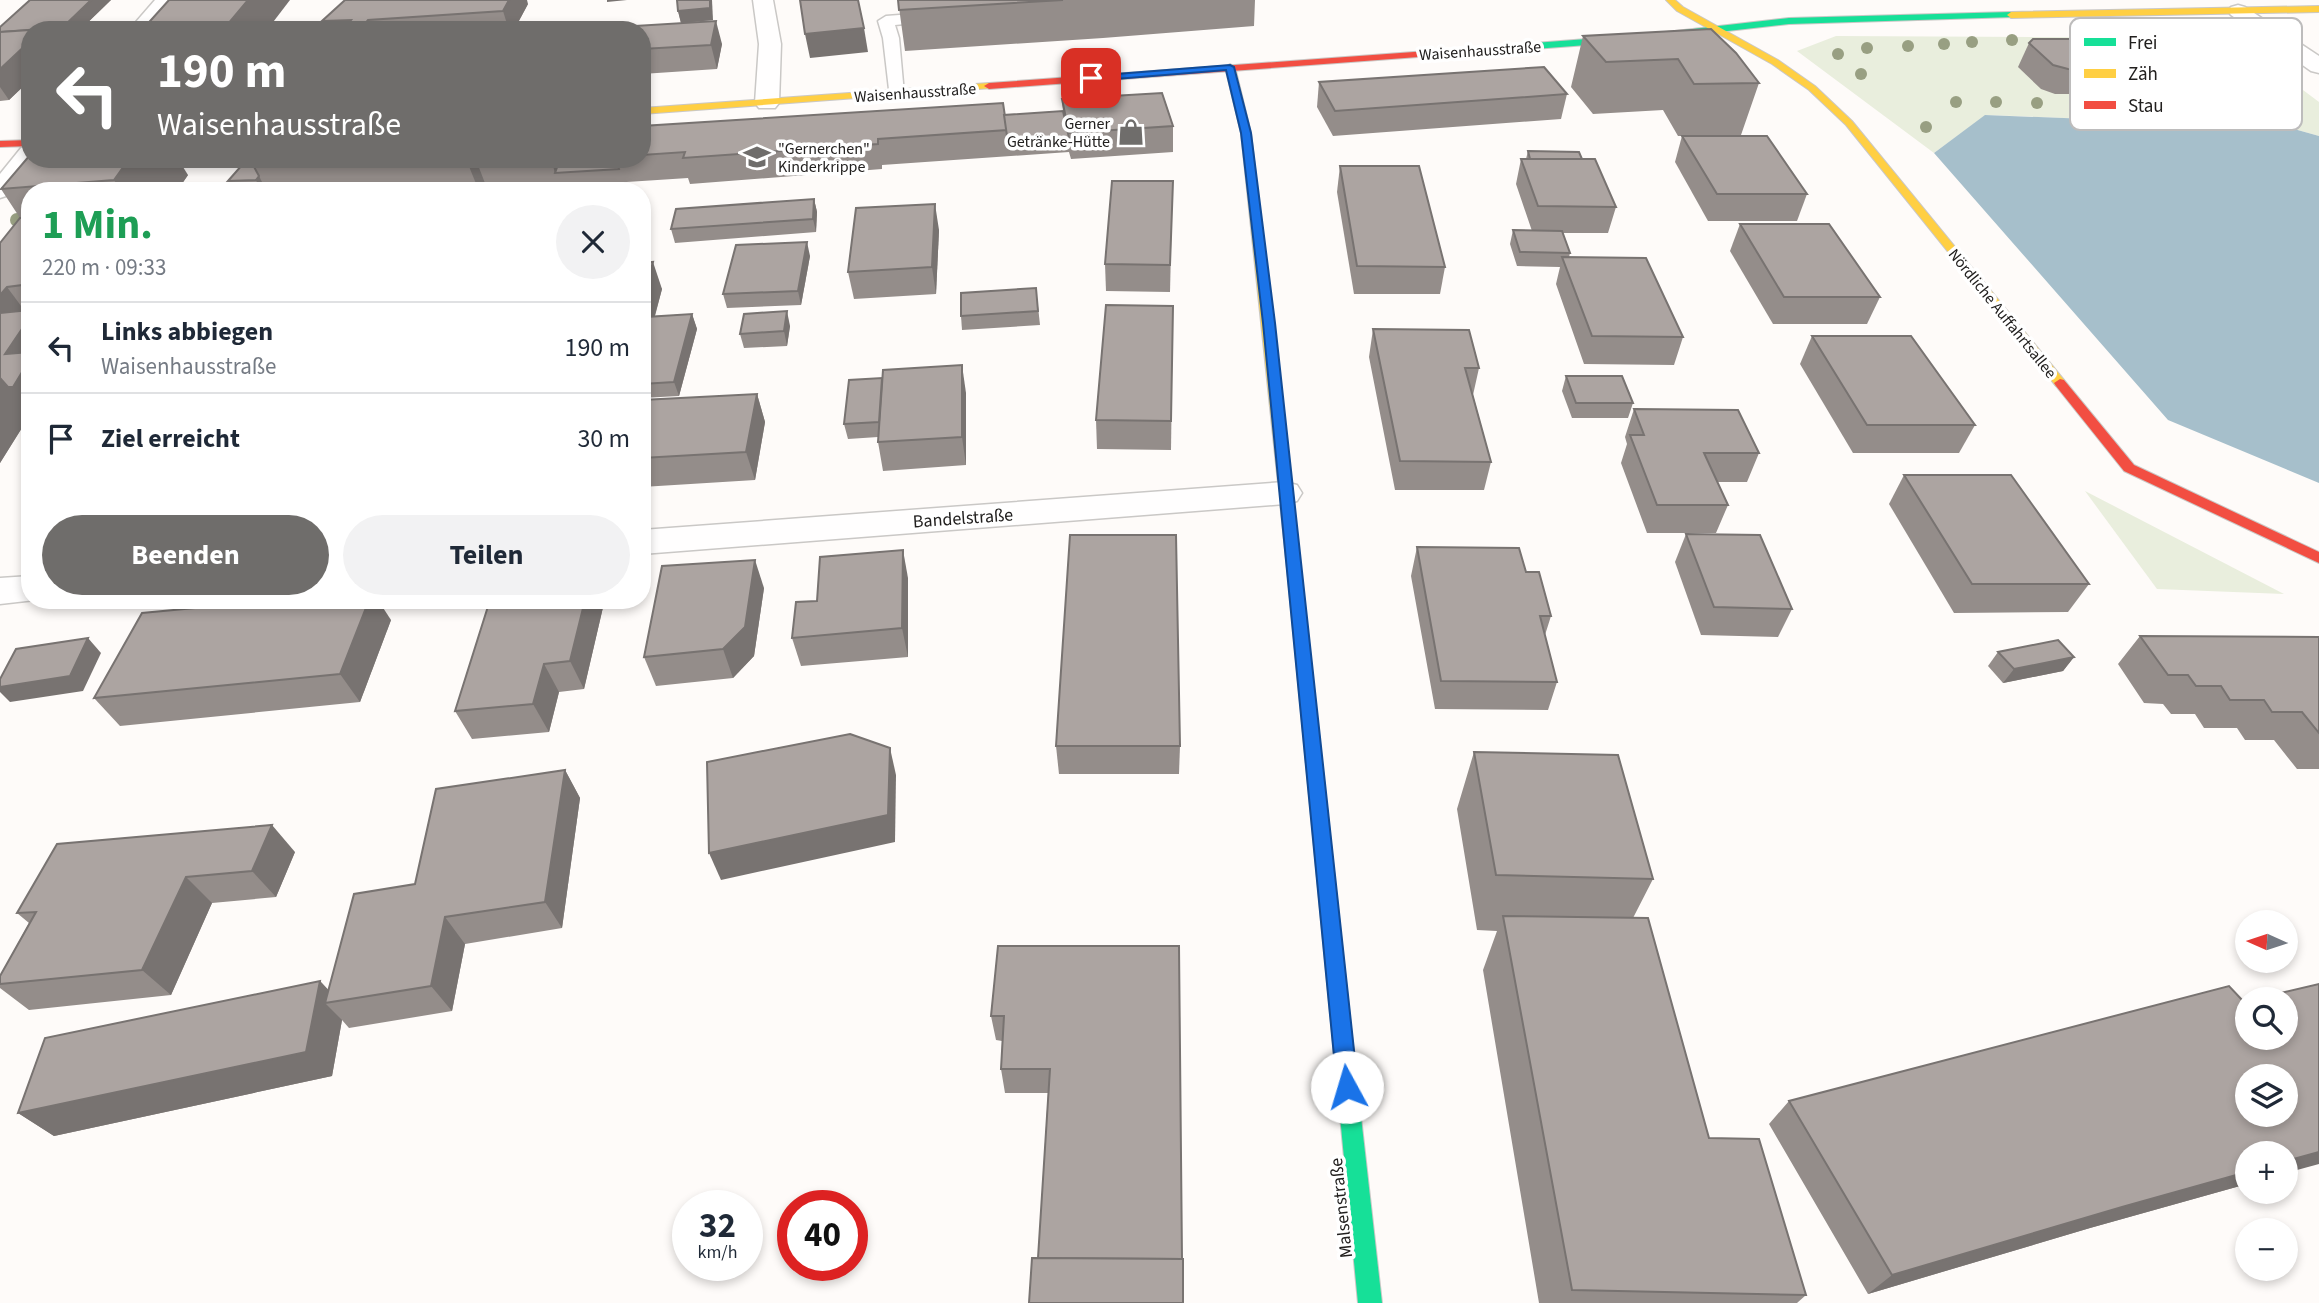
<!DOCTYPE html>
<html lang="de">
<head>
<meta charset="utf-8">
<style>
  :root { --surface:#fff; --page:#f2f2f3; --text:#1f2937; --muted:#747a83; --line:#e0e1e3; --accent:#6f6d6b }
  body { margin:0; font-family:"Source Sans 3",sans-serif; background:var(--page); color:var(--text); height:100vh; display:flex; flex-direction:column; font-size:26px; white-space:nowrap }
  * { box-sizing:border-box; margin:0 }
  p { font-size:23px; color:var(--muted) }
  .icon { flex:none; width:38px; height:38px; fill:none; stroke:currentColor; stroke-width:2; stroke-linecap:round; stroke-linejoin:round }
  .map { position:relative; flex:1; overflow:hidden }
  .panel { position:absolute; left:21px; top:182px; width:630px; height:427px; display:flex; flex-direction:column; background:var(--surface); border-radius:28px; box-shadow:0 4px 10px #0003 }
  .panel>* { flex:none }
  .top-card { position:absolute; left:21px; top:21px; width:630px; height:147px; border-radius:28px; box-shadow:0 4px 10px #0003; background:#6f6d6b; color:#fff; overflow:hidden }
  .needle { width:46px; rotate:273deg }
  .controls { position:absolute; left:2235px; top:910px; display:grid; gap:14px }
  .controls a { display:grid; place-items:center; width:63px; height:63px; border-radius:50%; background:var(--surface); box-shadow:0 4px 10px #0003; font-size:35px }
  .speed { position:absolute; left:672px; top:1190px; display:flex; gap:14px; font-size:35px; font-weight:700; text-align:center }
  .speed>* { display:grid; place-content:center; width:91px; height:91px; border-radius:50%; background:var(--surface); box-shadow:0 4px 10px #0003; line-height:1 }
  .speed small { font-size:18px; font-weight:400 }
  .speed .limit { border:10px solid #d22; background:#fff; color:#111 }
  .pin { position:absolute; display:grid; place-items:center; width:60px; height:60px; color:#fff; margin:-30px; border-radius:14px; box-shadow:0 4px 10px #0006 }
  .me { position:absolute; width:77px; margin:-38px; rotate:354deg; stroke-linejoin:round; filter:drop-shadow(0 0 5px #0008) }
  .turn { display:flex; align-items:center; gap:24px; height:147px; padding:0 21px; font-size:32px }
  .turn .icon { width:91px; height:91px; stroke-width:2.5 }
  .turn b { display:block; font-size:49px; line-height:60px }
  .round { display:grid; place-items:center; flex:none; width:74px; height:74px; border-radius:37px; background:var(--page) }
  .overview { display:flex; align-items:center; justify-content:space-between; height:119px; padding:0 21px }
  h1 { font-size:42px; font-weight:700; line-height:52px; color:#1e9e55 }
  .action { display:flex; gap:14px; margin-top:auto; padding:14px 21px }
  .action a { flex:1; height:80px; border-radius:42px; background:var(--accent); color:#fff; font-size:28px; font-weight:700; line-height:80px; text-align:center }
  .action a+a { background:var(--page); color:var(--text) }
  ul { padding:0; list-style:none }
  li { display:flex; align-items:center; gap:21px; height:91px; padding:0 21px; border-top:2px solid var(--line) }
  li div { flex:1 }
  li b { display:block; font-size:26px }
  li em { font-style:normal }
  .map>svg:first-child { display:block }
</style>
</head>
<body>
<div class="map">
<svg width="2319" height="1303" viewBox="0 0 2319 1303">
  <rect width="100%" height="100%" fill="#fefbf9"/>
  <g fill="#e9eedd">
    <polygon points="1836,36 2234,38 2319,102 2319,136 2252,117 2089,119 1986,115 1934,153 1797,51"/>
    <polygon points="2085,491 2284,594 2157,589"/>
  </g>
  <polygon fill="#a6bfcb" points="1985,115 2089,119 2252,117 2319,136 2319,483 2168,420 1934,153"/>
  <g fill="none" stroke-linecap="round" stroke-linejoin="round">
    <defs>
      <polygon id="lane" points="939,12 944,14 947,17 944,20 895,25 899,38 904,94 902,98 890,98 883,38 878,21 886,16"/>
      <g id="street">
        <polygon points="155,0 176,0 151,30 129,30"/>
        <polygon points="753,0 773,0 781,44 779,103 775,108 759,108 755,103 759,44"/>
        <polygon points="2238,5 2245,7 2319,56 2319,73 2311,71 2231,15 2228,11 2231,7"/>
        <polygon points="30,146 30,159 38,159 9,195 0,198 0,174 21,148"/>
        <polygon points="1285,482 1297,485 1302,493 1297,501 1285,504 642,554 642,530"/>
        <polygon points="30,576 30,600 35,600 0,604 0,578"/>
      </g>
      <g id="fast">
        <polygon points="2011,12 2015,15 2014,17 1789,24 1640,41 1496,52 1492,49 1496,46 1640,35 1789,18"/>
        <polygon points="1345,1054 1352,1057 1355,1064 1382,1303 1358,1303 1335,1064 1338,1057"/>
      </g>
      <g id="slow">
        <polygon points="1666,0 1675,0 1683,7 1778,60 1815,86 1852,121 2064,380 2064,386 2056,386 1846,125 1809,90 1772,64 1677,11"/>
        <polygon points="2319,6 2319,12 2011,18 2007,15 2011,12"/>
        <polygon points="1230,64 1235,67 1251,133 1302,578 1295,583 1288,578 1241,133 1225,67"/>
        <polygon points="989,83 994,86 992,88 642,114 642,108"/>
      </g>
      <g id="jam">
        <polygon points="1496,46 1500,49 1499,51 989,89 984,86 989,83"/>
        <polygon points="30,140 30,146 0,147 0,141"/>
        <polygon points="2060,379 2064,380 2134,465 2319,552 2319,563 2124,471 2056,386 2054,383"/>
        <polygon points="1295,573 1302,578 1355,1064 1352,1071 1345,1074 1338,1071 1335,1064 1288,578"/>
      </g>
    </defs>
    <use href="#lane" stroke="#cac8c6" stroke-width="3"/>
    <use href="#street" stroke="#cac8c6" stroke-width="3"/>
    <use href="#fast" stroke="#cac8c6" stroke-width="2"/>
    <use href="#slow" stroke="#cac8c6" stroke-width="2"/>
    <use href="#jam" stroke="#cac8c6" stroke-width="2"/>
    <use href="#lane" fill="#fffefe" fill-rule="evenodd"/>
    <use href="#street" fill="#fffefe" fill-rule="evenodd"/>
    <use href="#fast" fill="#16e098" fill-rule="evenodd"/>
    <use href="#slow" fill="#ffcf43" fill-rule="evenodd"/>
    <use href="#jam" fill="#f24e42" fill-rule="evenodd"/>
  </g>
  <g fill="#989f82">
    <circle cx="2012" cy="40" r="6"/>
    <circle cx="1972" cy="42" r="6"/>
    <circle cx="1944" cy="44" r="6"/>
    <circle cx="1908" cy="46" r="6"/>
    <circle cx="1867" cy="48" r="6"/>
    <circle cx="1838" cy="54" r="6"/>
    <circle cx="1861" cy="74" r="6"/>
    <circle cx="1956" cy="102" r="6"/>
    <circle cx="1996" cy="102" r="6"/>
    <circle cx="2037" cy="103" r="6"/>
    <circle cx="1926" cy="127" r="6"/>
    <circle cx="17" cy="220" r="7"/>
  </g>
  <g fill="#948d8a">
    <polygon points="30,0 111,0 80,30 30,30 30,80 9,100 0,101 0,27"/>
    <polygon points="898,0 1256,0 1255,0 1254,26 1103,38 905,51"/>
    <polygon points="528,4 514,30 326,30 322,21"/>
    <polygon points="678,11 713,20 685,23 722,44 717,69 642,74 642,30 681,23"/>
    <polygon points="1711,29 1759,83 1741,135 1678,136 1663,110 1593,114 1571,87 1583,36"/>
    <polygon points="2029,43 2140,66 2126,91 2121,94 2055,94 2041,89 2018,67"/>
    <polygon points="1319,82 1567,94 1561,119 1333,136 1317,107"/>
    <polygon points="1062,99 1173,126 1173,152 1071,159 1069,152 882,165 882,169 690,184 688,178 488,191 267,191 266,190 265,191 233,191 228,181 253,165 250,159 642,159 642,126 1004,115 1063,111"/>
    <polygon points="1682,136 1807,194 1797,221 1708,221 1675,162"/>
    <polygon points="1528,151 1582,159 1616,207 1608,233 1562,233 1570,253 1569,257 1683,337 1674,365 1584,364 1556,284 1560,267 1517,266 1510,244 1513,230 1532,231 1516,184 1521,159 1526,159"/>
    <polygon points="30,155 188,175 177,191 30,191 30,415 0,463 0,243 20,218 1,189"/>
    <polygon points="1340,166 1445,267 1440,294 1354,294 1337,192"/>
    <polygon points="814,199 817,212 816,232 675,243 671,229"/>
    <polygon points="1172,207 1170,292 1106,291 1105,264"/>
    <polygon points="1740,224 1880,297 1867,324 1773,324 1730,251"/>
    <polygon points="939,230 936,294 854,299 848,272"/>
    <polygon points="810,256 801,305 727,308 723,294"/>
    <polygon points="642,263 662,289 655,316 692,314 697,329 679,396 642,398"/>
    <polygon points="1036,288 1040,325 962,330 961,316"/>
    <polygon points="1173,306 1171,450 1097,449 1096,420"/>
    <polygon points="790,326 787,346 744,348 740,334"/>
    <polygon points="1373,329 1479,368 1473,395 1491,462 1484,490 1395,490 1369,357"/>
    <polygon points="1812,336 1975,425 1959,453 1853,453 1800,364"/>
    <polygon points="1566,376 1633,403 1628,418 1572,418 1562,391"/>
    <polygon points="966,393 966,465 883,471 878,442 878,437 848,439 844,424"/>
    <polygon points="757,394 765,422 755,480 642,487 642,400"/>
    <polygon points="1634,409 1759,453 1747,482 1717,482 1728,505 1716,533 1647,533 1621,463 1627,444 1625,437"/>
    <polygon points="1904,475 2089,584 2068,612 1954,613 1889,504"/>
    <polygon points="1686,534 1792,609 1778,637 1701,635 1675,562"/>
    <polygon points="1417,547 1526,572 1551,616 1545,635 1557,682 1548,710 1435,709 1411,576"/>
    <polygon points="908,578 908,657 801,666 792,638 817,601"/>
    <polygon points="764,588 754,656 733,678 656,686 644,657"/>
    <polygon points="490,600 603,600 604,603 584,689 559,692 549,732 472,739 455,711"/>
    <polygon points="391,620 360,702 120,726 94,698"/>
    <polygon points="2140,636 2319,637 2319,769 2297,769 2274,740 2245,740 2237,728 2204,728 2195,714 2171,714 2163,704 2144,703 2118,664"/>
    <polygon points="1998,652 2074,657 2063,671 2003,683 1988,666"/>
    <polygon points="1056,746 1180,746 1179,774 1059,774"/>
    <polygon points="1474,752 1653,879 1633,918 1709,1138 1806,1295 1797,1303 1539,1303 1483,970 1497,931 1477,930 1457,809"/>
    <polygon points="565,770 580,798 562,928 465,944 452,1011 349,1028 342,1020 332,1076 54,1136 18,1113 320,981 328,990 415,884"/>
    <polygon points="295,852 276,897 212,903 171,995 29,1010 0,988 0,976 29,923 17,913"/>
    <polygon points="998,946 1182,1259 1038,1258 1048,1093 1005,1093 1001,1069 1002,1041 996,1040 991,1016"/>
    <polygon points="2244,1002 2247,1184 2090,1228 1868,1294 1769,1124 1789,1101"/>
  </g>
  <g fill="#787371">
    <polygon points="91,0 111,0 80,30 60,30"/>
    <polygon points="248,0 290,0 267,30 223,30"/>
    <polygon points="509,0 527,0 528,4 514,30 509,30 503,11"/>
    <polygon points="607,0 627,0 607,2"/>
    <polygon points="710,0 712,0 713,20 681,23 678,11"/>
    <polygon points="368,20 373,30 360,30"/>
    <polygon points="716,21 722,44 717,69 711,45"/>
    <polygon points="864,28 868,52 810,58 805,34"/>
    <polygon points="30,41 30,80 9,100 0,87 0,69"/>
    <polygon points="2140,66 2126,91 2121,94 2135,70"/>
    <polygon points="129,159 178,159 188,175 177,191 121,191 114,180"/>
    <polygon points="466,159 502,159 478,165 488,191 479,191"/>
    <polygon points="551,159 569,159 555,173"/>
    <polygon points="259,176 266,190 265,191 261,191 256,180"/>
    <polygon points="814,199 817,212 816,232 813,219"/>
    <polygon points="935,204 939,230 936,294 932,267"/>
    <polygon points="807,242 810,256 801,305 798,291"/>
    <polygon points="653,262 662,289 650,333 642,311 642,301"/>
    <polygon points="7,287 27,314 0,330 0,295"/>
    <polygon points="787,311 790,326 787,346 784,331"/>
    <polygon points="692,314 697,329 679,396 674,382"/>
    <polygon points="30,317 30,415 0,463 0,378 5,354"/>
    <polygon points="962,365 966,393 966,465 962,437"/>
    <polygon points="757,394 765,422 755,480 746,452"/>
    <polygon points="903,550 908,578 908,657 902,628"/>
    <polygon points="755,560 764,588 754,656 733,678 723,649"/>
    <polygon points="369,600 378,600 391,620 360,702 340,674"/>
    <polygon points="585,600 603,600 604,603 584,689 570,661"/>
    <polygon points="88,638 101,653 83,691 10,702 0,692 0,687"/>
    <polygon points="2074,657 2063,671 2003,683 2014,669"/>
    <polygon points="544,664 559,692 549,732 533,704"/>
    <polygon points="890,748 896,775 895,842 721,880 709,853"/>
    <polygon points="565,770 580,798 562,928 545,902"/>
    <polygon points="272,825 295,852 276,897 252,871"/>
    <polygon points="186,877 212,903 171,995 142,970"/>
    <polygon points="445,917 465,944 452,1011 431,986"/>
    <polygon points="320,981 339,1001 325,1003 342,1020 332,1076 54,1136 18,1113"/>
    <polygon points="2319,1152 2319,1164 2286,1173 2286,1161"/>
    <polygon points="2247,1172 2247,1184 2090,1228 1868,1294 1892,1275 2122,1207"/>
  </g>
  <g fill="#aca4a1" stroke="#787371" stroke-width="2" fill-rule="evenodd">
    <polygon points="30,0 91,0 60,30 42,29 0,32 0,27"/>
    <polygon points="169,0 248,0 223,30 142,30"/>
    <polygon points="345,0 509,0 503,11 368,20 360,30 343,30 351,20 322,21"/>
    <polygon points="677,0 710,0 710,8 678,11"/>
    <polygon points="800,0 858,0 864,28 805,34"/>
    <polygon points="898,0 1063,0 899,10"/>
    <polygon points="716,21 711,45 642,49 642,30 569,30"/>
    <polygon points="1711,29 1736,53 1759,83 1694,84 1678,59 1606,62 1583,36"/>
    <polygon points="30,30 30,41 0,69 0,32"/>
    <polygon points="2033,39 2095,39 2111,43 2140,66 2135,70 2068,69 2053,65 2029,43"/>
    <polygon points="1544,67 1567,94 1335,111 1319,82"/>
    <polygon points="1162,93 1173,126 1069,133 1062,99"/>
    <polygon points="1003,103 1007,130 878,139 878,144 683,158 685,152 642,155 642,126"/>
    <polygon points="1063,111 1069,138 1008,143 1004,115"/>
    <polygon points="1682,136 1767,136 1807,194 1717,194"/>
    <polygon points="1528,151 1579,152 1582,159 1530,159"/>
    <polygon points="30,155 30,159 129,159 114,180 1,189"/>
    <polygon points="480,159 551,159 550,160 478,165"/>
    <polygon points="560,159 616,159 619,169 555,173"/>
    <polygon points="1521,159 1595,159 1616,207 1538,206"/>
    <polygon points="242,165 253,165 259,176 256,180 228,181"/>
    <polygon points="1340,166 1419,166 1445,267 1357,266"/>
    <polygon points="1112,181 1173,181 1170,265 1105,264"/>
    <polygon points="814,199 813,219 671,229 676,209"/>
    <polygon points="935,204 932,267 848,272 856,208"/>
    <polygon points="30,217 30,284 7,287 0,295 0,243 20,218"/>
    <polygon points="1740,224 1829,224 1880,297 1784,297"/>
    <polygon points="1513,230 1562,231 1570,253 1520,252"/>
    <polygon points="807,242 798,291 723,294 736,245"/>
    <polygon points="1562,257 1646,258 1683,337 1592,336"/>
    <polygon points="653,262 642,301 642,263"/>
    <polygon points="1036,288 1038,311 961,316 961,293"/>
    <polygon points="1106,305 1173,306 1171,421 1096,420"/>
    <polygon points="30,310 30,317 5,354 30,352 30,359 13,387 8,387 0,378 0,313"/>
    <polygon points="787,311 784,331 740,334 744,314"/>
    <polygon points="692,314 674,382 642,384 642,328 646,317"/>
    <polygon points="1373,329 1469,330 1479,368 1465,368 1491,462 1400,461"/>
    <polygon points="1812,336 1911,336 1975,425 1867,425"/>
    <polygon points="962,365 962,437 878,442 883,370"/>
    <polygon points="1566,376 1622,376 1633,403 1576,403"/>
    <polygon points="882,378 879,422 844,424 849,380"/>
    <polygon points="757,394 746,452 642,458 642,400"/>
    <polygon points="1634,409 1738,410 1759,453 1704,453 1728,505 1657,505 1630,435 1644,435"/>
    <polygon points="1904,475 2011,475 2089,584 1972,584"/>
    <polygon points="1686,534 1760,535 1792,609 1714,607"/>
    <polygon points="1070,535 1176,535 1180,746 1056,746"/>
    <polygon points="1417,547 1519,548 1526,572 1539,572 1551,616 1540,616 1557,682 1441,681"/>
    <polygon points="903,550 902,628 792,638 796,602 817,601 820,557"/>
    <polygon points="755,560 745,627 723,649 644,657 662,566"/>
    <polygon points="279,600 369,600 340,674 94,698 142,613"/>
    <polygon points="490,600 585,600 570,661 544,664 533,704 455,711"/>
    <polygon points="2140,636 2319,637 2319,733 2302,712 2272,712 2264,700 2230,700 2221,686 2196,686 2188,675 2168,675"/>
    <polygon points="88,638 70,676 0,687 0,679 16,649"/>
    <polygon points="2058,640 2074,657 2014,669 1998,652"/>
    <polygon points="850,734 890,748 888,815 709,853 707,762"/>
    <polygon points="1474,752 1618,755 1653,879 1496,875"/>
    <polygon points="565,770 545,902 445,917 431,986 325,1003 354,894 415,884 436,789"/>
    <polygon points="272,825 252,871 186,877 142,970 0,984 0,976 36,912 17,913 57,844"/>
    <polygon points="1503,916 1648,918 1709,1138 1759,1139 1806,1295 1572,1290"/>
    <polygon points="998,946 1179,946 1182,1259 1038,1258 1050,1069 1001,1069 1004,1016 991,1016"/>
    <polygon points="320,981 306,1052 18,1113 45,1038"/>
    <path d="M2319,984v168l-33,9v-8h-39v19l-125,35 -230,68 -103,-174 440,-115 15,16 3,-1v37h39v-39h-31zM2247,1076h39v39h-39z"/>
    <polygon points="1032,1258 1183,1259 1183,1303 1029,1303"/>
  </g>
  <polygon fill="#1a73e8" stroke="#114b97" stroke-width="2" points="1230,65 1234,67 1251,133 1275,323 1358,1087 1355,1094 1347,1097 1340,1094 1337,1087 1263,323 1241,133 1226,70 1091,81 1086,78 1091,76"/>
  <defs>
    <symbol id="shop-bare" viewBox="-9 -9 18 18"><path d="M-5-2.5h2.3a2.7 3.5 0 0 1 5.4 0H5L5.5 6h-11ZM-1.5-2.5h3a1.5 2.3 0 0 0-3 0Z" fill="#6f6d6b" stroke="#fff" stroke-width="2.5" paint-order="stroke"/></symbol>
    <symbol id="school-bare" viewBox="-9 -9 18 18"><path d="M0-5L7-2L0 1L-7-2ZM-4 1L0 2.5L4 1V4Q0 6-4 4Z" fill="#6f6d6b" stroke="#fff" stroke-width="2.5" paint-order="stroke"/></symbol>
  </defs>
  <g fill-rule="evenodd">
    <use href="#shop-bare" x="1112" y="113" width="38" height="38"/>
    <use href="#school-bare" x="738" y="138" width="38" height="38"/>
  </g>
  <g text-anchor="middle" stroke-width="7" stroke-linejoin="round" paint-order="stroke">
    <g font-size="16" fill="#22201f" stroke="#fff">
      <text transform="translate(1480 50) rotate(-4)" y="6">Waisenhausstraße</text>
      <text transform="translate(915 92) rotate(-4)" y="6">Waisenhausstraße</text>
      <text transform="translate(2003 313) rotate(51)" y="6">Nördliche Auffahrtsallee</text>
    </g>
    <g font-size="16" fill="#22201f" stroke="#fff" text-anchor="end">
      <text x="1110" y="129">Gerner<tspan x="1110" dy="18">Getränke-Hütte</tspan></text>
      <text x="778" y="154" text-anchor="start">"Gernerchen"<tspan x="778" dy="18">Kinderkrippe</tspan></text>
    </g>
    <g font-size="18" fill="#22201f" stroke="#fff">
      <text transform="translate(963 518) rotate(-4)" y="6">Bandelstraße</text>
      <text transform="translate(1341 1208) rotate(-96)" y="6">Malsenstraße</text>
    </g>
  </g>
  <rect x="2070" y="18" width="232" height="112" rx="10" fill="#fff" stroke="#bdbcbc" stroke-width="2"/>
  <rect x="2084" y="38" width="32" height="8" fill="#16e098"/>
  <rect x="2084" y="69" width="32" height="9" fill="#ffcf43"/>
  <rect x="2084" y="101" width="32" height="8" fill="#f24e42"/>
  <g font-size="19" fill="#22201f">
    <text x="2128" y="49">Frei</text>
    <text x="2128" y="80">Zäh</text>
    <text x="2128" y="112">Stau</text>
  </g>
</svg>
<div class="controls">
<a><svg class="needle" viewBox="-14 -14 28 28"><path d="M0-13l5 13h-10z" fill="#e53935"/><path d="M0 13l5-13h-10z" fill="#747a83"/></svg></a>
<a><svg class="icon" aria-label="search" viewBox="0 0 24 24"><circle cx="10" cy="10" r="6"/><path d="M15 15l6 6"/></svg></a>
<a><svg class="icon" aria-label="layers" viewBox="0 0 24 24"><path d="M12 4l9 5-9 5-9-5zM3 14l9 5 9-5"/></svg></a>
<a>+</a>
<a>−</a>
</div>
<div class="speed"><div>32<small>km/h</small></div><div class="limit">40</div></div>
<div class="pin" style="left:1091px;top:78px;background:#d93025"><svg class="icon" aria-label="arrive" viewBox="0 0 24 24"><path d="M6 21V4h12l-3 4 3 4H6"/></svg></div>
<svg class="me" style="left:1347px;top:1087px" viewBox="-20 -20 40 40"><circle r="19" fill="#fff"/><path d="M0-13L10 11 0 6-10 11z" fill="#1a73e8"/></svg>
<div class="top-card">
<div class="turn"><svg class="icon" aria-label="left" viewBox="0 0 24 24"><path d="M17 20v-9H6M10 6l-5 5 5 5"/></svg><div><b>190 m</b>Waisenhausstraße</div></div>
</div>
<section class="panel">
<div class="overview"><div><h1>1 Min.</h1><p>220 m · 09:33</p></div><a class="round"><svg class="icon" aria-label="close" viewBox="0 0 24 24"><path d="M6 6l12 12M18 6L6 18"/></svg></a></div>
<ul>
<li><svg class="icon" aria-label="left" viewBox="0 0 24 24"><path d="M17 20v-9H6M10 6l-5 5 5 5"/></svg><div><b>Links abbiegen</b><p>Waisenhausstraße</p></div><em>190 m</em></li>
<li><svg class="icon" aria-label="arrive" viewBox="0 0 24 24"><path d="M6 21V4h12l-3 4 3 4H6"/></svg><div><b>Ziel erreicht</b></div><em>30 m</em></li>
</ul>
<div class="action"><a>Beenden</a><a>Teilen</a></div>
</section>
</div>
</body>
</html>
